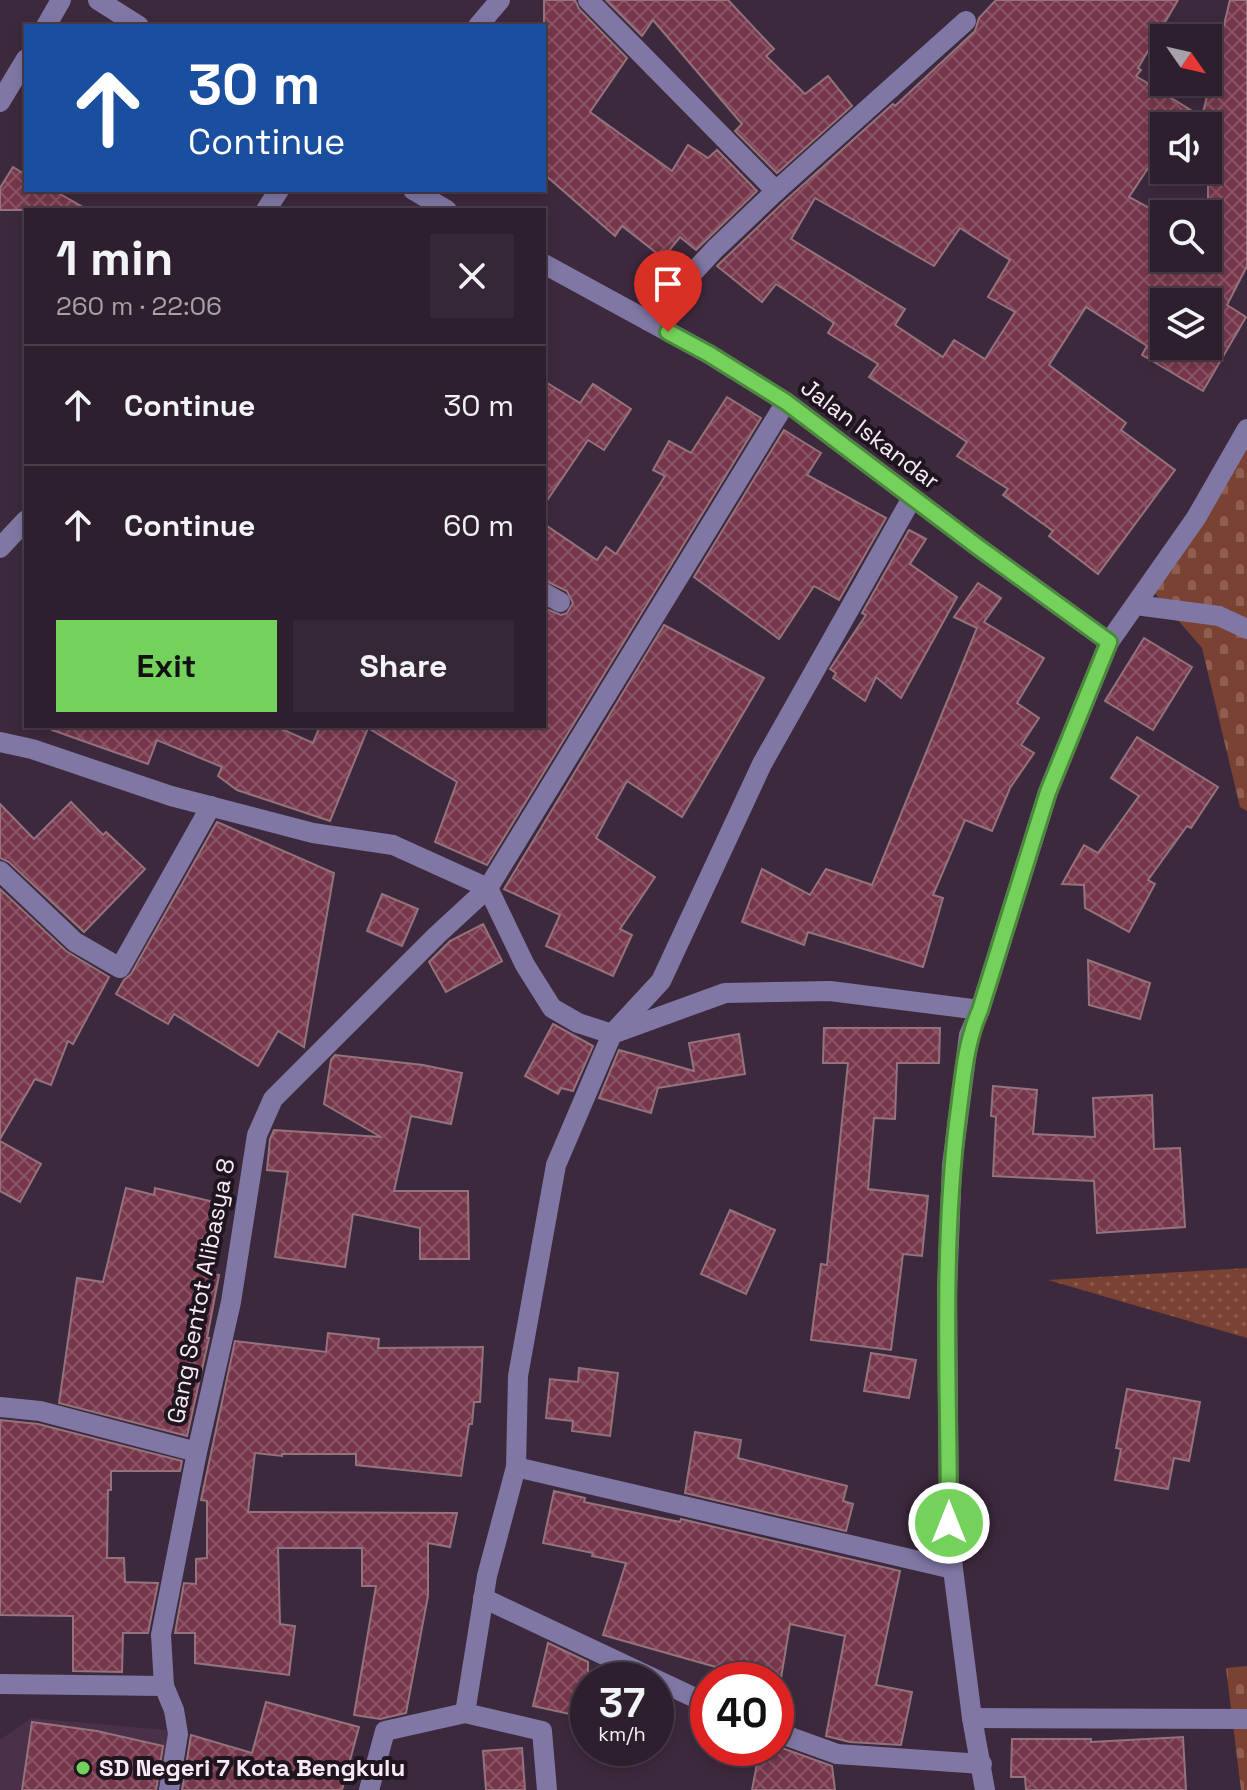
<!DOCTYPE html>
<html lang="en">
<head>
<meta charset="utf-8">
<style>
  :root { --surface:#2e1f2e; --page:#362736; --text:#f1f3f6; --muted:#a7a2aa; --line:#493d4a; --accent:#74d25c }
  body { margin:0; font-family:"Space Grotesk",sans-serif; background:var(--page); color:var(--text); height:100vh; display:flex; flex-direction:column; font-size:30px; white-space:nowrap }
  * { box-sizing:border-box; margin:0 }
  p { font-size:26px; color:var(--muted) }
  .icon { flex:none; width:44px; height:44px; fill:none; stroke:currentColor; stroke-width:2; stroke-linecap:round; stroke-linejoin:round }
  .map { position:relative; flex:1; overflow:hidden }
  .details { position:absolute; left:24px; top:208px; width:522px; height:520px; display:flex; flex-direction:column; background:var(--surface); border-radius:0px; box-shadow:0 4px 12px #0003,0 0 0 2px var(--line) }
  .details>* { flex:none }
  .hud { position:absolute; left:24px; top:24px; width:522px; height:168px; border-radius:0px; box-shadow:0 4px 12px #0003,0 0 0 2px var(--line); background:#1a4fa0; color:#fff; overflow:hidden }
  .needle { width:52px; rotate:124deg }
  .tools { position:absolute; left:1150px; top:24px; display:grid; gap:16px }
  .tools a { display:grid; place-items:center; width:72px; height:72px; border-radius:0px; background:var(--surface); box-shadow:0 4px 12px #0003,0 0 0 2px var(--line); font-size:40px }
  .speed { position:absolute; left:570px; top:1662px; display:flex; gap:16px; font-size:40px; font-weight:700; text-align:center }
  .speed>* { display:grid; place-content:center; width:104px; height:104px; border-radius:50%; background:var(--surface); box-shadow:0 4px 12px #0003,0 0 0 2px var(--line); line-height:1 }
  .speed small { font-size:20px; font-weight:400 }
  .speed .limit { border:12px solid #d22; background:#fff; color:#111 }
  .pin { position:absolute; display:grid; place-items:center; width:68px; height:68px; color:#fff; margin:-82px -34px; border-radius:50% 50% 50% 0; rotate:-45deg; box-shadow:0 0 8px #0007 }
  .pin .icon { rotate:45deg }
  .me { position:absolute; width:88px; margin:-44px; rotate:0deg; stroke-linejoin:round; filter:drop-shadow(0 0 6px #0008) }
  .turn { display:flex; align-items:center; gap:28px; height:168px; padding:0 32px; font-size:36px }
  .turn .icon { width:104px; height:104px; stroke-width:2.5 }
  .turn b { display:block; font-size:56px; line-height:68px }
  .round { display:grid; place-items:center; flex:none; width:84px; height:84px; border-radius:0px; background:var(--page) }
  .head { display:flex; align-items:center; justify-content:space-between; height:136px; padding:0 32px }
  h1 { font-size:48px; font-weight:700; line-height:60px }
  .cta { display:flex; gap:16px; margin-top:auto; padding:16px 32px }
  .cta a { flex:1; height:92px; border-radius:0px; background:var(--accent); color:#111; font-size:32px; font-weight:700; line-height:92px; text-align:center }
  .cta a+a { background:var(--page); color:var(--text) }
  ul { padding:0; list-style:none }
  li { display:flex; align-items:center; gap:24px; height:120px; padding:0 32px; border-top:2px solid var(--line) }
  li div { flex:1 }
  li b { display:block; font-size:30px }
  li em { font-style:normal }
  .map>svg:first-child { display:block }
</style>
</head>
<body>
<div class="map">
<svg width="1247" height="1790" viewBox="0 0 1247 1790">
  <defs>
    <pattern id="grass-dots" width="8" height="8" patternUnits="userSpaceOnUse" patternTransform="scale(2)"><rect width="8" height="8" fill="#7a4232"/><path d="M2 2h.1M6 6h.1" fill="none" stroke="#8e5d50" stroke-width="1.8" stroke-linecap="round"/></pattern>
    <pattern id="cemetery-stones" width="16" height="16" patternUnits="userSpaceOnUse" patternTransform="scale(2)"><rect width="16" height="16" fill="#7a4232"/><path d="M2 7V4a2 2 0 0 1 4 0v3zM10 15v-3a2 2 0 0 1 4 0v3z" fill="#8e5d50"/></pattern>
    <pattern id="building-cross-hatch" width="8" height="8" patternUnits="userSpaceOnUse" patternTransform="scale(2)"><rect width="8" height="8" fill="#77374b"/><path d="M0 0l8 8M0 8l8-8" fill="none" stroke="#8b5466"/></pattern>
  </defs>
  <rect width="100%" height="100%" fill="#3d293d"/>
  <polygon fill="#4a3049" points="31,1718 166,1730 171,1746 160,1790 0,1790 0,1740"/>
  <polygon fill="url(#grass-dots)" points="1247,1268 1247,1338 1048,1280"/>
  <g fill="url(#cemetery-stones)">
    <polygon points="1247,446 1247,811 1240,807 1202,648 1152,590"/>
    <polygon points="1247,1666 1247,1790 1241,1790 1226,1668"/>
  </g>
  <g fill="url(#building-cross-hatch)" stroke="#95737c" stroke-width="2" fill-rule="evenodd">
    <polygon points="544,0 575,0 579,9 627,58 590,112 672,171 688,145 708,158 717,150 757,191 696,250 680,237 663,258 622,226 615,236 544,174"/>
    <polygon points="606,0 728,0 774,49 766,56 805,94 828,76 852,106 777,173 735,131 742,124 653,20 642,36"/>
    <path d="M996,0h182l-40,68 3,2 -5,6 66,41 28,-117h17v266l-20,39 19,12 -43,74 -61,-36 5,-9 -61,-39 -37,58 77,58 -5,7 54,40 -77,104 -49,-38 4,-5 -50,-36 5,-6 -51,-33 10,-14 -98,-65 9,-13 -50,-31 6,-10 -58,-39 -14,18 -45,-36 68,-65 108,-97 2,2 80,-75 4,-13zM1164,126h44v44h-3l3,2v86h-44v-42l-35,-19 35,-53zM815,198l119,68 26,-38 50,32 -22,37 27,15 -30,47 -31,-19 -11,17 -48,-32 10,-16 -114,-70zM1164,302h44v44h-44z"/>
    <polygon points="13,167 26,175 26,190 53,190 88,210 0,210 0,188"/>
    <polygon points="544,381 580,403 593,384 631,409 604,450 588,440 544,505"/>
    <polygon points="727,397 761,418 487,865 435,842 457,782 368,728 330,821 237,790 218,776 222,767 157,740 148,764 52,730 52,726 275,726 313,743 320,726 544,726 544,608 561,615 567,613 573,603 567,591 544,580 544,524 597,560 606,547 616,554 665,476 653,470 669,441 691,453"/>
    <polygon points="784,430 821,453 807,475 886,518 839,600 814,586 779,639 694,577"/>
    <polygon points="909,530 926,539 910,564 957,597 901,698 876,677 865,701 833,678 836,673 830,669 866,615 862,613"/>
    <polygon points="978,583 1001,598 984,622 1044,658 1017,703 1039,718 1021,745 1034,753 1010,788 992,831 965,820 933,895 943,898 923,967 808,932 804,945 742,922 762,869 810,895 826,869 872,885 977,628 954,617"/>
    <polygon points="664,625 764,678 682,817 627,781 596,838 655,877 620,929 632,935 613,976 546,946 560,915 504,889"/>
    <polygon points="1144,638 1192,667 1153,730 1105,701"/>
    <polygon points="1137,737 1218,787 1191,828 1187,826 1148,880 1155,884 1129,932 1085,908 1084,885 1062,884 1084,845 1098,853 1139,796 1111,778"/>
    <polygon points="71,802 103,835 106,832 145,869 84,932 9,862 0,858 0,804 34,839"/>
    <polygon points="217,822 334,873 304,1047 278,1031 258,1066 174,1014 168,1024 116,994 124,980 131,974"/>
    <polygon points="0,889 66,951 109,977 73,1044 68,1041 51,1085 35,1079 0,1139"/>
    <polygon points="382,894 418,909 402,946 367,931"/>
    <polygon points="483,924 502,961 446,992 429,962 450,941"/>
    <polygon points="1088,960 1150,983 1140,1019 1089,1005"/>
    <polygon points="553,1024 593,1046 573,1091 561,1088 558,1094 525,1076"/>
    <polygon points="824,1028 940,1028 939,1063 897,1063 895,1119 874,1118 868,1189 928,1196 922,1256 903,1254 891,1350 811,1340 821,1264 827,1265 848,1063 823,1063"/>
    <polygon points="739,1034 745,1074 658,1088 651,1113 599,1098 619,1050 694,1071 689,1043"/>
    <polygon points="335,1055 423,1065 462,1073 451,1124 411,1116 394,1191 468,1191 469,1259 420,1259 420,1228 353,1214 345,1267 275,1257 288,1172 267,1170 270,1139 274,1130 381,1137 324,1104 331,1060"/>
    <polygon points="993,1086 1037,1090 1033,1134 1095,1137 1093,1098 1152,1095 1154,1149 1180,1148 1185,1227 1097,1233 1094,1181 993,1176 996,1117 991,1116"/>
    <polygon points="0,1141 41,1164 20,1202 0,1191"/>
    <polygon points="126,1188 154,1195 155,1188 214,1202 197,1271 219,1275 207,1338 209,1338 187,1436 59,1403 77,1278 103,1282"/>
    <polygon points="730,1210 775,1230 746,1294 701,1274"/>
    <polygon points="328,1333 379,1339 378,1348 483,1347 480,1402 474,1402 472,1424 469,1424 461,1476 356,1465 356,1454 282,1454 282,1456 255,1453 248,1512 457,1513 450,1547 428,1543 428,1596 406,1713 380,1719 354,1715 376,1586 362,1586 362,1548 278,1548 280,1624 295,1626 289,1675 195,1663 195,1633 175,1633 184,1583 196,1584 196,1559 207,1558 207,1501 201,1500 235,1341 326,1352"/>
    <polygon points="871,1353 916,1360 909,1398 864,1391"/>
    <polygon points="579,1368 618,1373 610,1436 572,1431 573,1421 546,1418 550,1379 578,1382"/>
    <polygon points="1127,1389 1200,1402 1189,1461 1174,1458 1168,1489 1115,1480 1121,1449 1116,1448"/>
    <polygon points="0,1420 38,1424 182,1461 180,1471 111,1471 111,1490 108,1490 107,1558 124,1558 125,1582 158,1583 148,1633 123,1633 122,1672 73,1671 73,1616 0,1615"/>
    <polygon points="695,1432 741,1440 738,1458 847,1486 843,1501 853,1504 846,1531 685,1493"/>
    <polygon points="554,1491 585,1498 584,1502 680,1522 681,1519 900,1571 876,1685 912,1692 901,1745 850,1742 826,1736 845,1636 790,1624 780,1684 776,1683 776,1680 722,1674 723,1669 603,1635 626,1563 592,1556 593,1553 543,1543"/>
    <polygon points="548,1643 588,1662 588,1718 533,1706"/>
    <polygon points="266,1702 359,1727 342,1790 182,1790 191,1735 252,1753"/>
    <polygon points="32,1722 97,1731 163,1746 156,1790 22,1790"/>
    <polygon points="1183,1737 1186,1790 1026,1790 1025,1777 1011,1777 1012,1739 1091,1739 1091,1742"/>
    <polygon points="522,1748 525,1790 486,1790 483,1751"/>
    <polygon points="760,1748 782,1748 832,1766 835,1790 752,1790"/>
  </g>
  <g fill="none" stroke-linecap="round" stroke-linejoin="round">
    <g stroke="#8077a4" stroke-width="20">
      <polyline points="98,0 139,26"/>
      <polyline points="588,0 776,191"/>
      <polyline points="46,26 61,0"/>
      <polyline points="478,26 500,0"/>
      <polyline points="0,102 26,59"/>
      <polyline points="413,190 447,210"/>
      <polyline points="266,210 279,190"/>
      <polyline points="544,264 709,354 786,402 978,547 1109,642"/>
      <polyline points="648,321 715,249 776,191 966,21"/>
      <polyline points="0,548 26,520"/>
      <polyline points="544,593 560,602"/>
      <polyline points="1136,605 1219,616 1247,629"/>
      <polyline points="0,742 32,749 171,796 313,833 393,845 488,888 525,965 552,1008 578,1023 612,1034 725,993 830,991 980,1010"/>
      <polyline points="0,871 75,942 120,968 211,806"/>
      <polyline points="0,1407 40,1411 197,1452"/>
      <polyline points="516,1467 953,1569"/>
      <polyline points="483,1598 708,1704"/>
      <polyline points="0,1684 164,1686"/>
      <polyline points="465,1713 542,1731 547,1790"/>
      <polyline points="972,1718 1247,1719"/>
      <polyline points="776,1732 837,1754 982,1764"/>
      <polyline points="169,1790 178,1734 174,1710 164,1686 161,1635 197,1452 231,1302 257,1135 273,1099 437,935 488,888 786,402"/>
      <polyline points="369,1790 385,1731 465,1713 487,1576 516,1467 518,1376 556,1165 612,1034 661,981 762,764 912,498"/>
      <polyline points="985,1790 972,1718 953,1569 949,1523 947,1291 952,1165 969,1035 980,1010 1048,792 1109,642 1196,518 1247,429"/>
    </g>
  </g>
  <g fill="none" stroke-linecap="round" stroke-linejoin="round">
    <defs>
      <path id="route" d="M668,332l41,22 77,48 192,145 131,95 -61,150 -68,218c-15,34 -17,70 -22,106 -17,135 -9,272 -9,407"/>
    </defs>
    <use href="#route" stroke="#4b883c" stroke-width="20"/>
    <use href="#route" stroke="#74d25c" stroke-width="14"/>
  </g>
  <circle fill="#74d25c" stroke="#1f151e" stroke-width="3" cx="83" cy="1768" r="8"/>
  <g text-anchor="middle" stroke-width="8" stroke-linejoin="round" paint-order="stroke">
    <g font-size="24" fill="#f7eaf6" stroke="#1f151e">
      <text transform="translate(870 434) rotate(37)" y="8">Jalan Iskandar</text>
      <text transform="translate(201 1291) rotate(-79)" y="8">Gang Sentot Alibasya 8</text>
    </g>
    <g font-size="24" font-weight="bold" fill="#f7eaf6" stroke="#1f151e" text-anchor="start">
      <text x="99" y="1776">SD Negeri 7 Kota Bengkulu</text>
    </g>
  </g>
</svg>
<div class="tools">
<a><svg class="needle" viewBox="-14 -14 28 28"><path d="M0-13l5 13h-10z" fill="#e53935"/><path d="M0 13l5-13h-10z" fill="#a7a2aa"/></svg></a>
<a><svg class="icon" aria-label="sound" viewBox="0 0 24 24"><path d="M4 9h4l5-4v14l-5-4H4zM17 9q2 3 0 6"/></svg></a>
<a><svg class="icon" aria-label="search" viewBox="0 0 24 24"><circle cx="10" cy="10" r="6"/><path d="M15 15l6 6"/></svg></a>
<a><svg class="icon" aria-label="layers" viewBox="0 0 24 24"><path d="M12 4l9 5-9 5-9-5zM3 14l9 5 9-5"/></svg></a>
</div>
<div class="speed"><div>37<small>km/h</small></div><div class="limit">40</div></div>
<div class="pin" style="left:668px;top:332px;background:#d93025"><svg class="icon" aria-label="arrive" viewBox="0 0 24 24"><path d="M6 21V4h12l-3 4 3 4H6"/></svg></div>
<svg class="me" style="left:949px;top:1523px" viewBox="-20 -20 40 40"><circle r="17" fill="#74d25c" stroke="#fff" stroke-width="3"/><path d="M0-11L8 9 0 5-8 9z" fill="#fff"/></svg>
<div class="hud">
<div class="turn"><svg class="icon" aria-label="ahead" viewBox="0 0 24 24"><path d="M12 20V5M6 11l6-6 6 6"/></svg><div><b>30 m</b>Continue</div></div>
</div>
<section class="details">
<div class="head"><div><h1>1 min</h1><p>260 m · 22:06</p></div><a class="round"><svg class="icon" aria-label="close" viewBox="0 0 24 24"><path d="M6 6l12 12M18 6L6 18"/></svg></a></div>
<ul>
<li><svg class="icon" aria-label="ahead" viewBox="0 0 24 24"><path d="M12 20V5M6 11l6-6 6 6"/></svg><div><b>Continue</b></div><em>30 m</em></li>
<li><svg class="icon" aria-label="ahead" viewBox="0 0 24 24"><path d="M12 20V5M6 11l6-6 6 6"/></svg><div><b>Continue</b></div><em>60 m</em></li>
</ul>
<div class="cta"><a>Exit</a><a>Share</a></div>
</section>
</div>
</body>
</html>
